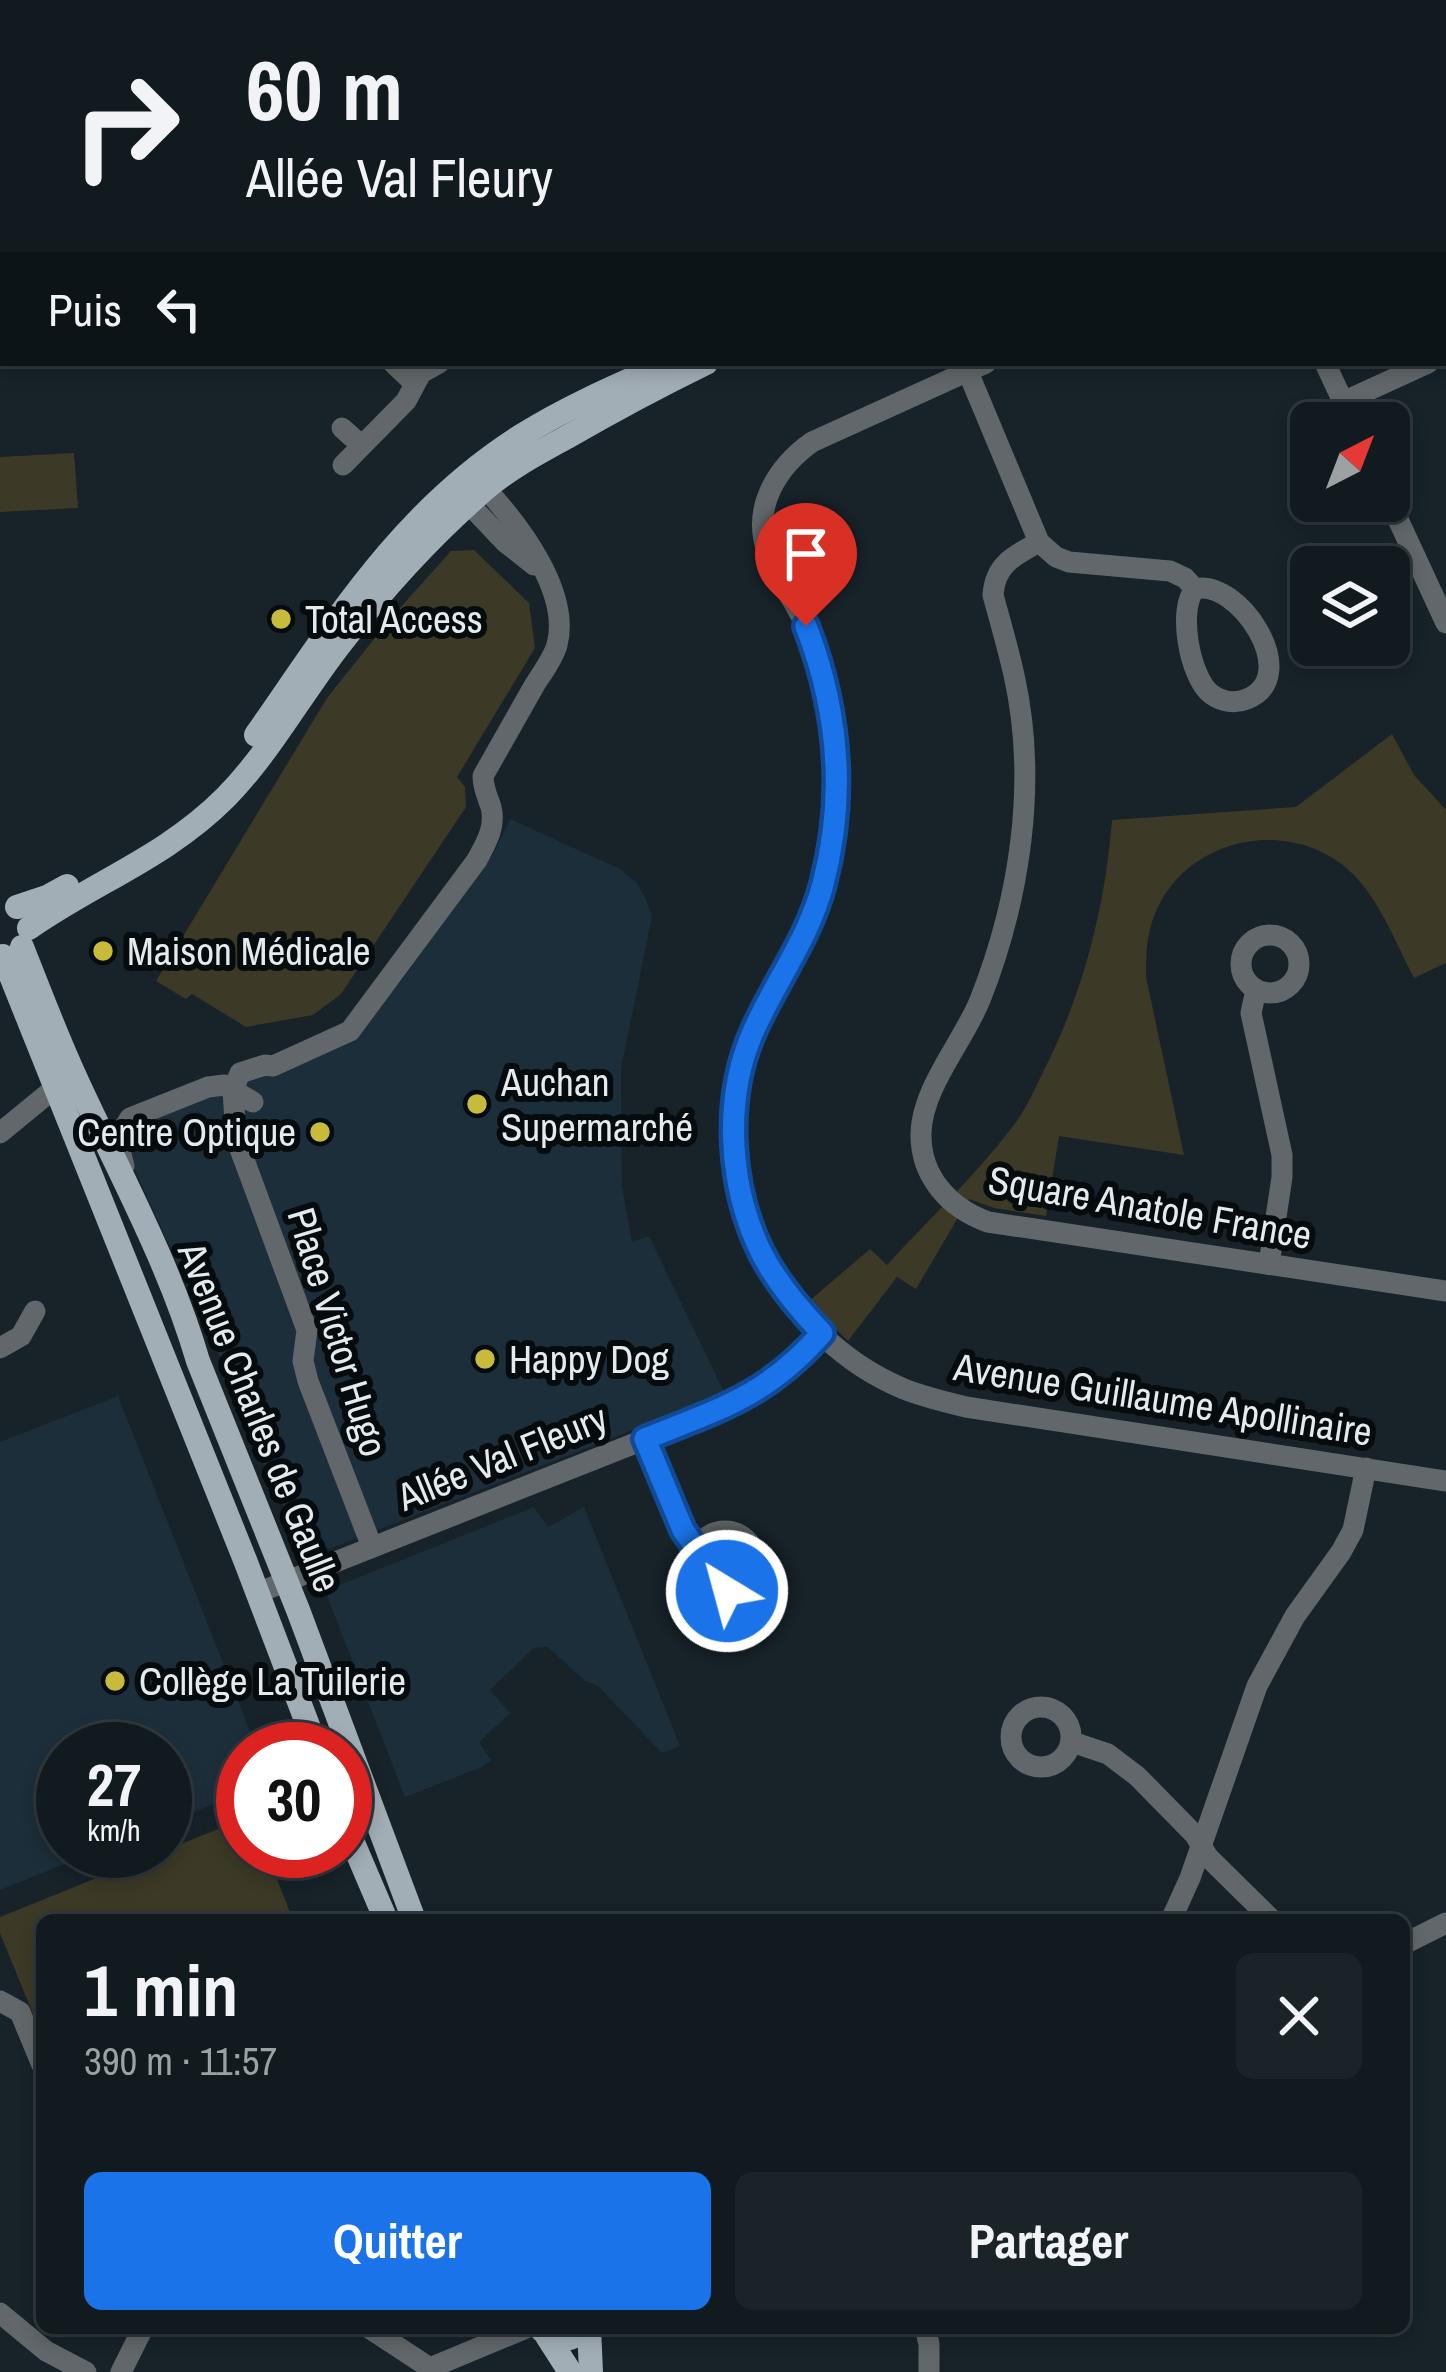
<!DOCTYPE html>
<html lang="fr">
<head>
<meta charset="utf-8">
<style>
  :root { --surface:#111a1f; --page:#1a2328; --text:#f1f3f6; --muted:#9ca1a4; --line:#30383d; --accent:#1a73e8 }
  body { margin:0; font-family:"Archivo Narrow",sans-serif; background:var(--page); color:var(--text); height:100vh; display:flex; flex-direction:column; font-size:45px; white-space:nowrap }
  * { box-sizing:border-box; margin:0 }
  p { font-size:39px; color:var(--muted) }
  .icon { flex:none; width:66px; height:66px; fill:none; stroke:currentColor; stroke-width:2; stroke-linecap:round; stroke-linejoin:round }
  .map { position:relative; flex:1; overflow:hidden }
  .drawer { position:absolute; left:36px; top:1914px; width:1374px; height:420px; display:flex; flex-direction:column; background:var(--surface); border-radius:18px; box-shadow:0 6px 18px #0003,0 0 0 3px var(--line) }
  .drawer>* { flex:none }
  .top-card { position:absolute; left:0px; top:0px; width:1446px; height:366px; box-shadow:0 6px 18px #0003,0 0 0 3px var(--line); background:#111a1f; color:var(--text); overflow:hidden }
  .needle { width:78px; rotate:42deg }
  .tools { position:absolute; left:1290px; top:402px; display:grid; gap:24px }
  .tools a { display:grid; place-items:center; width:120px; height:120px; border-radius:18px; background:var(--surface); box-shadow:0 6px 18px #0003,0 0 0 3px var(--line); font-size:60px }
  .speed { position:absolute; left:36px; top:1722px; display:flex; gap:24px; font-size:60px; font-weight:700; text-align:center }
  .speed>* { display:grid; place-content:center; width:156px; height:156px; border-radius:50%; background:var(--surface); box-shadow:0 6px 18px #0003,0 0 0 3px var(--line); line-height:1 }
  .speed small { font-size:30px; font-weight:400 }
  .speed .limit { border:18px solid #d22; background:#fff; color:#111 }
  .pin { position:absolute; display:grid; place-items:center; width:102px; height:102px; color:#fff; margin:-123px -51px; border-radius:50% 50% 50% 0; rotate:-45deg; box-shadow:0 0 12px #0007 }
  .pin .icon { rotate:45deg }
  .me { position:absolute; width:132px; margin:-66px; rotate:323deg; stroke-linejoin:round; filter:drop-shadow(0 0 9px #0008) }
  .turn { display:flex; align-items:center; gap:42px; height:252px; padding:0 48px; font-size:54px }
  .turn .icon { width:156px; height:156px; stroke-width:2.5 }
  .turn b { display:block; font-size:84px; line-height:102px }
  .then { display:flex; align-items:center; height:114px; padding:0 48px; background:#0003; gap:24px; font-size:45px }
  .round { display:grid; place-items:center; flex:none; width:126px; height:126px; border-radius:18px; background:var(--page) }
  .summary { display:flex; align-items:center; justify-content:space-between; height:204px; padding:0 48px }
  h1 { font-size:72px; font-weight:700; line-height:90px }
  .button { display:flex; gap:24px; margin-top:auto; padding:24px 48px }
  .button a { flex:1; height:138px; border-radius:18px; background:var(--accent); color:#fff; font-size:48px; font-weight:700; line-height:138px; text-align:center }
  .button a+a { background:var(--page); color:var(--text) }
  .map>svg:first-child { display:block }
</style>
</head>
<body>
<div class="map">
<svg width="1446" height="2372" viewBox="0 0 1446 2372">
  <rect width="100%" height="100%" fill="#172229"/>
  <g fill="#1c2e39">
    <polygon points="510,819 620,869 636,882 646,899 652,916 621,1069 622,1186 632,1242 649,1236 725,1394 329,1549 280,1502 226,1370 113,1122 376,1011 402,980 493,854"/>
    <polygon points="118,1396 257,1749 243,1749 243,1792 165,1824 165,1749 63,1749 63,1851 97,1851 0,1890 0,1442"/>
    <polygon points="534,1507 548,1527 584,1507 680,1746 662,1753 598,1686 585,1681 548,1647 534,1648 490,1690 510,1713 479,1742 491,1760 482,1767 405,1797 329,1601 327,1590"/>
  </g>
  <g fill="#3c3a26">
    <polygon points="74,453 78,508 0,512 0,457"/>
    <polygon points="474,550 529,603 535,648 457,777 465,787 466,807 341,994 313,1015 246,1027 192,994 186,999 156,981 327,698 390,619 451,551"/>
    <path d="M1392,734l22,41 32,35v153l-32,15c-20,-38 -38,-89 -74,-115 -65,-47 -163,-19 -188,59 -6,18 -6,36 -6,55l38,178 -125,-19 -13,80 -52,-8 -25,-9 -53,90 -19,-12 -49,64 -40,-39 62,-53 17,16c40,-44 87,-88 123,-135 14,-17 23,-37 32,-56 41,-79 63,-166 70,-254l184,-13z"/>
    <polygon points="243,1819 243,1851 266,1851 293,1920 42,1920 42,2036 0,1933 0,1917"/>
  </g>
  <g fill="none" stroke-linecap="round" stroke-linejoin="round">
    <g stroke="#61676a" stroke-width="21">
      <polyline points="185,3 185,0"/>
      <polyline points="1011,3 1018,0"/>
      <polyline points="1443,149 1446,148"/>
      <polyline points="0,215 3,215"/>
      <polyline points="0,329 3,324"/>
      <polyline points="1443,356 1446,355"/>
      <polyline points="393,363 414,383"/>
      <path d="M986,363l-174,79c-35,25 -60,65 -45,109 9,26 27,49 38,73 16,33 25,70 29,105 7,66 2,137 -26,197 -21,47 -54,89 -66,140 -32,129 39,272 162,323 20,8 41,13 62,18l480,74"/>
      <polyline points="1325,363 1353,423"/>
      <path d="M968,372l71,170c-25,14 -44,22 -46,53 7,26 15,53 21,80 24,107 6,224 -34,325 -17,42 -58,88 -59,133 -1,43 28,75 67,89l458,69"/>
      <polyline points="1343,402 1428,363"/>
      <polyline points="342,428 361,445"/>
      <polyline points="343,465 406,401 421,373 439,363"/>
      <polyline points="1389,500 1446,623"/>
      <polyline points="469,504 505,542 534,565"/>
      <path d="M1039,542l17,15 13,5 101,9 15,7 10,11c-18,20 -5,89 16,105 11,8 24,10 36,5 57,-23 -10,-122 -52,-110"/>
      <circle cx="1270" cy="964" r="29"/>
      <polyline points="1256,990 1251,1013 1282,1155 1282,1177 1269,1264"/>
      <polyline points="0,1133 56,1087"/>
      <polyline points="124,1166 117,1139 130,1118 208,1087 224,1085 253,1102"/>
      <polyline points="0,1348 21,1336 35,1311"/>
      <polyline points="645,1439 683,1530 697,1550"/>
      <circle cx="725" cy="1561" r="30"/>
      <path d="M372,1547l-64,-166 -5,-20 4,-31 -71,-192 -3,-48 7,-17 25,-8 8,1 77,-35 127,-171c9,-17 19,-33 14,-53 -4,-12 -8,-19 -8,-31 17,-30 34,-60 51,-90 8,-13 19,-27 23,-41 14,-53 -38,-120 -72,-157"/>
      <path d="M257,1593l472,-187c36,-19 65,-42 93,-73"/>
      <circle cx="1041" cy="1737" r="30"/>
      <polyline points="1072,1742 1108,1754 1137,1776 1195,1835 1208,1857 1272,1920"/>
      <polyline points="1171,1920 1190,1878 1257,1686 1295,1616 1341,1552 1353,1530 1366,1468"/>
      <polyline points="1404,1944 1446,1923"/>
      <polyline points="0,2001 20,2012 42,2065"/>
      <polyline points="0,2313 46,2351 86,2372"/>
      <polyline points="369,2328 430,2368 431,2372"/>
      <polyline points="925,2328 929,2344 929,2372"/>
      <polyline points="430,2368 526,2328"/>
      <polyline points="121,2372 143,2328"/>
    </g>
    <g stroke="#a2aeb6" stroke-width="24">
      <polyline points="1282,3 1284,0"/>
      <path d="M256,735c79,-113 145,-223 265,-299 46,-29 97,-51 147,-73"/>
      <polyline points="17,907 47,897 67,886"/>
      <path d="M29,928c67,-47 136,-70 197,-131 45,-46 75,-103 115,-154 42,-54 91,-108 143,-153 25,-22 56,-38 85,-54 45,-26 90,-50 137,-73"/>
      <path d="M22,947c18,46 35,91 56,136 42,91 92,182 120,278l100,249 116,310"/>
      <polyline points="3,956 245,1560 317,1749"/>
      <polyline points="345,1824 386,1920"/>
      <path d="M540,2328c13,15 30,15 44,0"/>
      <polyline points="589,2328 591,2372"/>
      <polyline points="547,2336 570,2372"/>
    </g>
  </g>
  <g fill="none" stroke-linecap="round" stroke-linejoin="round">
    <defs>
      <path id="route" d="M727,1591l-21,-7 -9,-12v-22l-14,-20 -38,-91c75,-30 122,-43 177,-106 -23,-24 -45,-50 -60,-79 -33,-66 -39,-154 -9,-222 22,-50 56,-94 70,-148 23,-87 15,-175 -17,-258"/>
    </defs>
    <use href="#route" stroke="#114b97" stroke-width="30"/>
    <use href="#route" stroke="#1a73e8" stroke-width="21"/>
  </g>
  <g fill="#c8bb3b" stroke="#060b0e" stroke-width="4.5">
    <circle cx="281" cy="619" r="12"/>
    <circle cx="103" cy="951" r="12"/>
    <circle cx="477" cy="1104" r="12"/>
    <circle cx="320" cy="1132" r="12"/>
    <circle cx="485" cy="1359" r="12"/>
    <circle cx="115" cy="1681" r="12"/>
  </g>
  <g text-anchor="middle" stroke-width="12" stroke-linejoin="round" paint-order="stroke">
    <g font-size="39" fill="#e3ebef" stroke="#060b0e" text-anchor="start">
      <text x="305" y="633">Total Access</text>
      <text x="127" y="965">Maison Médicale</text>
      <text x="501" y="1096">Auchan<tspan x="501" dy="45">Supermarché</tspan></text>
      <text x="296" y="1146" text-anchor="end">Centre Optique</text>
      <text x="509" y="1373">Happy Dog</text>
      <text x="139" y="1695">Collège La Tuilerie</text>
    </g>
    <g font-size="39" fill="#e3ebef" stroke="#060b0e">
      <text transform="translate(1150 1207) rotate(10)" y="14">Square Anatole France</text>
      <text transform="translate(338 1332) rotate(73)" y="14">Place Victor Hugo</text>
      <text transform="translate(1163 1399) rotate(9)" y="14">Avenue Guillaume Apollinaire</text>
      <text transform="translate(260 1417) rotate(68)" y="14">Avenue Charles de Gaulle</text>
      <text transform="translate(502 1457) rotate(-22)" y="14">Allée Val Fleury</text>
    </g>
  </g>
</svg>
<div class="tools">
<a><svg class="needle" viewBox="-14 -14 28 28"><path d="M0-13l5 13h-10z" fill="#e53935"/><path d="M0 13l5-13h-10z" fill="#9ca1a4"/></svg></a>
<a><svg class="icon" aria-label="layers" viewBox="0 0 24 24"><path d="M12 4l9 5-9 5-9-5zM3 14l9 5 9-5"/></svg></a>
</div>
<div class="speed"><div>27<small>km/h</small></div><div class="limit">30</div></div>
<div class="pin" style="left:806px;top:626px;background:#d93025"><svg class="icon" aria-label="arrive" viewBox="0 0 24 24"><path d="M6 21V4h12l-3 4 3 4H6"/></svg></div>
<svg class="me" style="left:727px;top:1591px" viewBox="-20 -20 40 40"><circle r="17" fill="#1a73e8" stroke="#fff" stroke-width="3"/><path d="M0-11L8 9 0 5-8 9z" fill="#fff"/></svg>
<div class="top-card">
<div class="turn"><svg class="icon" aria-label="right" viewBox="0 0 24 24"><path d="M7 20v-9h11M14 6l5 5-5 5"/></svg><div><b>60 m</b>Allée Val Fleury</div></div>
<div class="then">Puis<svg class="icon" aria-label="left" viewBox="0 0 24 24"><path d="M17 20v-9H6M10 6l-5 5 5 5"/></svg></div>
</div>
<section class="drawer">
<div class="summary"><div><h1>1 min</h1><p>390 m · 11:57</p></div><a class="round"><svg class="icon" aria-label="close" viewBox="0 0 24 24"><path d="M6 6l12 12M18 6L6 18"/></svg></a></div>
<div class="button"><a>Quitter</a><a>Partager</a></div>
</section>
</div>
</body>
</html>
